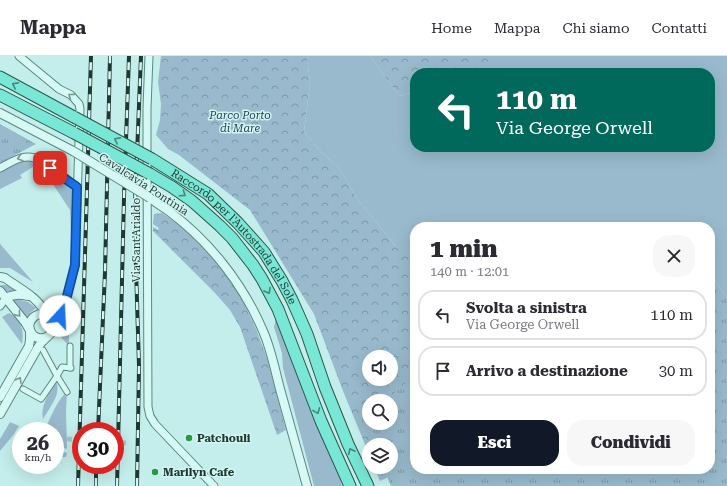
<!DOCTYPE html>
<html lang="it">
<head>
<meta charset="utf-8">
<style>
  :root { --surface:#fff; --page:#f7f7f7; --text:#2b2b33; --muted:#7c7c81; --line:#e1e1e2; --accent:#111827 }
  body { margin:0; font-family:"Roboto Serif",serif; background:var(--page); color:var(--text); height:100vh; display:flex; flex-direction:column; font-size:15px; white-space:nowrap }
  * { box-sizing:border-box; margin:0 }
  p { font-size:13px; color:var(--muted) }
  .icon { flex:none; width:22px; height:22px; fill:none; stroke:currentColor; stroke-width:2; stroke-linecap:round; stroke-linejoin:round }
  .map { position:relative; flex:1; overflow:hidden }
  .sheet { position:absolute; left:410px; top:166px; width:305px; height:252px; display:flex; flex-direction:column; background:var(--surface); border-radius:16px; box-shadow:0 4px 16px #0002 }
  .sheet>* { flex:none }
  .top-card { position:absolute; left:410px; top:12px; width:305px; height:84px; border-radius:16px; box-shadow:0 4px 16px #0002; background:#00695c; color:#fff; overflow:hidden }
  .tools { position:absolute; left:362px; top:294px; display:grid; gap:8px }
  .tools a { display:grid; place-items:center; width:36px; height:36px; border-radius:50%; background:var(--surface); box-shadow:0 4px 16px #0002; font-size:20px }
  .speed { position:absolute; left:12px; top:366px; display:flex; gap:8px; font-size:20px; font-weight:700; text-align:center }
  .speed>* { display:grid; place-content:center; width:52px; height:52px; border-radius:50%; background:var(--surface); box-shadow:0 4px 16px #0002; line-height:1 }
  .speed small { font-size:10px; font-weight:400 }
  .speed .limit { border:6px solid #d22; background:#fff; color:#111 }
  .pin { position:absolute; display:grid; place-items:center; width:34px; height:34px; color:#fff; margin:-17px; border-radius:8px; box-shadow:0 2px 6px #0006 }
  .me { position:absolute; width:44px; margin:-22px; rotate:20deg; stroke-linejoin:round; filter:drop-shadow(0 0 3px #0008) }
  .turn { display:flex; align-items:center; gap:14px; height:84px; padding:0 20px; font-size:18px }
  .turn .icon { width:52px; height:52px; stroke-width:2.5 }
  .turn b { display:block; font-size:28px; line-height:34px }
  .round { display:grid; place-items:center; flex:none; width:42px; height:42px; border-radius:16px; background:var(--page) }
  .overview { display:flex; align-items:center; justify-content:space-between; height:68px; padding:0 20px }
  h1 { font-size:24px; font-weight:800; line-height:30px }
  .primary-button { display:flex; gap:8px; margin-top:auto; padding:8px 20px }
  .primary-button a { flex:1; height:46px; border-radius:16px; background:var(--accent); color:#fff; font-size:16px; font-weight:800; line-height:46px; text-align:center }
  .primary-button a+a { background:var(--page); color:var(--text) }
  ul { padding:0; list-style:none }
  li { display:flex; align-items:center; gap:12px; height:50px; margin:0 8px 6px; padding:0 12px; border:2px solid var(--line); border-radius:16px }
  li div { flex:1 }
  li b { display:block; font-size:15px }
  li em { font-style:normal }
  header { display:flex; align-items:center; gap:24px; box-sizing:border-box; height:56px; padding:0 20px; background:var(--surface); border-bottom:1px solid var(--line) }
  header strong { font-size:19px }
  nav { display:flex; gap:22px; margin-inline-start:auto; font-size:14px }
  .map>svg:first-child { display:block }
</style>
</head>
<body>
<header>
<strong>Mappa</strong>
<nav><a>Home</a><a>Mappa</a><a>Chi siamo</a><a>Contatti</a></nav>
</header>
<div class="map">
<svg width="727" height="430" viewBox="0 0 727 430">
  <defs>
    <pattern id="forest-crowns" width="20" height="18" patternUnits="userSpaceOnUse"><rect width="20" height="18" fill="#98bacc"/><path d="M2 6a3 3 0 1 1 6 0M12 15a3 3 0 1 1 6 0" fill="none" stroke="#7b98a6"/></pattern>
    <pattern id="park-tufts" width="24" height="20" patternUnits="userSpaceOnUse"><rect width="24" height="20" fill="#98bacc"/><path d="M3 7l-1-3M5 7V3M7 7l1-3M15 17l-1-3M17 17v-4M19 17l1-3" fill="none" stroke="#7b98a6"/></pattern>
  </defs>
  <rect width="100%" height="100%" fill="#c4eeeb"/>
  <g fill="#98bacc">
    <polygon points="307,0 370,0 399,40 415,36 415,91 710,91 710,17 466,17 447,0 727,0 727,242 710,217 710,171 415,171 415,194 399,194 358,144 339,112 321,96 304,76 310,27"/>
    <polygon points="26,102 34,103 39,105 74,132 72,210 70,154 39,107 20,119 22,122 0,133 0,114 18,105"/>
    <polygon points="0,187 1,189 33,226 10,212 0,212"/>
    <polygon points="0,229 9,229 16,234 6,236"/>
    <polygon points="17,243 28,246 36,252 31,256 27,261 18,252 13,245"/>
    <path d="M9,257c13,6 15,18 13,31l-20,-27z"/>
    <polygon points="68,257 69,257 69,290 59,279 62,268"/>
    <polygon points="276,262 340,422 342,430 314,430 283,312 282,297 274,271"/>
    <path d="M56,326c6,11 -7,27 -13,37 -3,-13 6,-26 13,-37z"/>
    <path d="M67,336l-1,19 1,38 -12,-4v-14h-10l1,-4c6,-12 11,-27 21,-35z"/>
    <polygon points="10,366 19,370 14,378 0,395 0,383"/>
    <polygon points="55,393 67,397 66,401 55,401"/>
  </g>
  <g fill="url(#forest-crowns)" fill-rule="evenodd">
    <path d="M161,0h146l3,27 -6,49 17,20 18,16 19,32 41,50h16v215l-35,16 -6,-14h17v-22h-22v9l-26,-63 -29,-77 -64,-104 -71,-55 -11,-6 -12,-14 4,-15 1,-16 -3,-22zM369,301h22v22h-22zM369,345h22v22h-22z"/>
    <polygon points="370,0 500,0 478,17 415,17 415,36 399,40"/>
    <polygon points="162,157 186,174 213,202 239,237 256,273 267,302 286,374 277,379 240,271 230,254 215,237 153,175 153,171 158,174 159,172 153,168 154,158"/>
  </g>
  <g fill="url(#park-tufts)">
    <polygon points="0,68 36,88 0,107"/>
    <polygon points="710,217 727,242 727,430 391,430 383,411 391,411 391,389 373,389 363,364 369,359 369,367 391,367 391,345 385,345 415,318 415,413 710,413"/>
  </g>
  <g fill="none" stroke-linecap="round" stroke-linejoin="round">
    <g stroke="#a3cac6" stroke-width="5" stroke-dasharray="5 2.5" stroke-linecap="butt">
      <polyline points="67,383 81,384"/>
      <polyline points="115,386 126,387"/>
    </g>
    <defs>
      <g id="pedestrian">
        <polyline points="43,294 57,320 67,336"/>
        <polyline points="70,312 70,290"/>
        <polyline points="23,333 41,343 57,320 62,311 71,312"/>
      </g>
      <g id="minor">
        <polyline points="19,0 59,33 71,39 79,48 80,53 75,209 63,255 54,272"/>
        <polyline points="149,0 147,52 147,90 148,351 150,360 155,368 214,430"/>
        <path d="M0,112c15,-8 25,-16 42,-7l35,26"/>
        <polyline points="0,250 6,242"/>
      </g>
      <g id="tertiary">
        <polyline points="0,57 73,95"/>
        <path d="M150,142c6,5 13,9 20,14 40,30 73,72 93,119 8,18 12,39 17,58 9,32 18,65 27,97"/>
        <path d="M0,221l5,1c15,11 33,19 41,36"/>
        <polyline points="0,235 25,266 29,273"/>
        <path d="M6,242c7,-4 14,-4 22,-2"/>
        <polyline points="0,341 29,290 30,284 30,274"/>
        <path d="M0,358l37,-65c2,-3 3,-6 6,-8 3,-4 8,-6 10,-11 1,-3 1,-6 0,-9 -8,-17 -33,-1 -20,14 4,4 9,4 14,2"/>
      </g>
      <g id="trunk">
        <polyline points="0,21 74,61"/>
        <polyline points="0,39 74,77"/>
        <path id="s1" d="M152,103l56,35 30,29 26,29 18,29 10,19 15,34 18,53 23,57 20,42"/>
        <polyline points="150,118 172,131 192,145 220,170 232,182 253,209 262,223 278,253 321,365 350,430"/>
      </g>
    </defs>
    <use href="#pedestrian" stroke="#5a897d" stroke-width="7"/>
    <use href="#minor" stroke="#5a897d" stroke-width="9"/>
    <use href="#tertiary" stroke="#5a897d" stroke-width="10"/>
    <use href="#trunk" stroke="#2e564a" stroke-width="13"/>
    <use href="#pedestrian" stroke="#d7f9f6" stroke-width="5"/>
    <use href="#minor" stroke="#d7f9f6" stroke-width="7"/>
    <use href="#tertiary" stroke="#d7f9f6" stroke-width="8"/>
    <use href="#trunk" stroke="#78e7d5" stroke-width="11"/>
    <defs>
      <g id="rail">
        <polyline points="98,375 105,216 110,0"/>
        <polyline points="78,430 91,0"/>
        <polyline points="96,430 96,409"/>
        <polyline points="117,430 124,141 129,0"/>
        <polyline points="137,430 139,310 135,179 135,147 141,0"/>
      </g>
    </defs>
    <use href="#rail" stroke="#1e3931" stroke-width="4"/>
    <use href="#rail" stroke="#d3f5f3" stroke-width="2.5" stroke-dasharray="8" stroke-linecap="butt"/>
    <defs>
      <polyline id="tertiary-bridge" points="73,95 150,142"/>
      <g id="trunk-bridge">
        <polyline points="74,61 152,103"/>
        <polyline points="74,77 150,118"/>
      </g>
    </defs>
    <use href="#tertiary-bridge" stroke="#5a897d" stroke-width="10" stroke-linecap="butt"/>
    <use href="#trunk-bridge" stroke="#2e564a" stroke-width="13" stroke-linecap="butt"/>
    <use href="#tertiary-bridge" stroke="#d7f9f6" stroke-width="8"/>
    <use href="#trunk-bridge" stroke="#78e7d5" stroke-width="11"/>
  </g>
  <defs><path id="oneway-chevron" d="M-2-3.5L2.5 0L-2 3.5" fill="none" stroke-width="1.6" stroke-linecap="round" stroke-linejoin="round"/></defs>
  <g stroke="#46877b">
    <use href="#oneway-chevron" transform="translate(15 29) rotate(-152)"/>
    <use href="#oneway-chevron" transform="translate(117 84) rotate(-152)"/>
    <use href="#oneway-chevron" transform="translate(183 138) rotate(34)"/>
    <use href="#oneway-chevron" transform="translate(268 235) rotate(61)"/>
    <use href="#oneway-chevron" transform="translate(317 355) rotate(68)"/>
    <use href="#oneway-chevron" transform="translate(351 395) rotate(-116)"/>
  </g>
  <g stroke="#7a9994">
    <use href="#oneway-chevron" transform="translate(71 40) rotate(-144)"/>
    <use href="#oneway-chevron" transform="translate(20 102) rotate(163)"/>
    <use href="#oneway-chevron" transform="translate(18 258) rotate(51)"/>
    <use href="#oneway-chevron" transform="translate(19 324) rotate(-60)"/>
  </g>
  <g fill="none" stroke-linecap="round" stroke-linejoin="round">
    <defs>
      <polyline id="route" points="50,112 77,131 75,209 65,248 60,260"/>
    </defs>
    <use href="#route" stroke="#114b97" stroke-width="10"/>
    <use href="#route" stroke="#1a73e8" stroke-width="7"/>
  </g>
  <g fill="#2a9742" stroke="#d3f5f3" stroke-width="1.5">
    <circle cx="189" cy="382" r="4"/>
    <circle cx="155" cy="416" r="4"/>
  </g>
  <g text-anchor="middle" stroke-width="3" stroke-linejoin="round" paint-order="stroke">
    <g font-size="11" font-style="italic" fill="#253e55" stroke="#d3f5f3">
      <text x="240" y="63">Parco Porto<tspan x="240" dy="13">di Mare</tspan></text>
    </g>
    <g font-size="11" fill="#1e3931" stroke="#d3f5f3">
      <text transform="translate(144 128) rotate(33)" y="4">Cavalcavia Pontinia</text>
      <text dy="4" stroke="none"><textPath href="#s1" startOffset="115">Raccordo per l'Autostrada del Sole</textPath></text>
      <text transform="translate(136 184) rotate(-90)" y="4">Via Sant'Arialdo</text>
    </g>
    <g font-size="11" font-weight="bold" fill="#1e3931" stroke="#d3f5f3" text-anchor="start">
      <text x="197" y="386">Patchouli</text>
      <text x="163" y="420">Marilyn Cafe</text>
    </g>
  </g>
</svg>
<div class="tools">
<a><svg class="icon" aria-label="sound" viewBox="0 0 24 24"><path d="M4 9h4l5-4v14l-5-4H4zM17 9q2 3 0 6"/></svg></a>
<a><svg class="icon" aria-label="search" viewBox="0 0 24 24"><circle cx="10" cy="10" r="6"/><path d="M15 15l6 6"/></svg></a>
<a><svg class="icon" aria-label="layers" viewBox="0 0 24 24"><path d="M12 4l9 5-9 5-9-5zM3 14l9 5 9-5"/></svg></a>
</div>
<div class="speed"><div>26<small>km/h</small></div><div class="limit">30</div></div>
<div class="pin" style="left:50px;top:112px;background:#d93025"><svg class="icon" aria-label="arrive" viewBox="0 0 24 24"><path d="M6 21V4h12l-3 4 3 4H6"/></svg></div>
<svg class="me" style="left:60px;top:260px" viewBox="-20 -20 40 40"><circle r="19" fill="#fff"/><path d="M0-13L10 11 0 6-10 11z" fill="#1a73e8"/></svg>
<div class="top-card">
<div class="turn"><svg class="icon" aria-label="left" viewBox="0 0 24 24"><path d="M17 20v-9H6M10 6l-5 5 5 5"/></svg><div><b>110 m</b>Via George Orwell</div></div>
</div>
<section class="sheet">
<div class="overview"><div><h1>1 min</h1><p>140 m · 12:01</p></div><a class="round"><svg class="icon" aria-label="close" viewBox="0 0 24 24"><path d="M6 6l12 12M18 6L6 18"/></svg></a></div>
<ul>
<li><svg class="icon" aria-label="left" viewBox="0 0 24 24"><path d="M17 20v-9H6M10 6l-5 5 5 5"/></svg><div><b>Svolta a sinistra</b><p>Via George Orwell</p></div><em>110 m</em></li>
<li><svg class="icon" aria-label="arrive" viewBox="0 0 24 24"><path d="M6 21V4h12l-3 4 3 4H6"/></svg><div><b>Arrivo a destinazione</b></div><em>30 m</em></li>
</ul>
<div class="primary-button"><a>Esci</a><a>Condividi</a></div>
</section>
</div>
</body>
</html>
